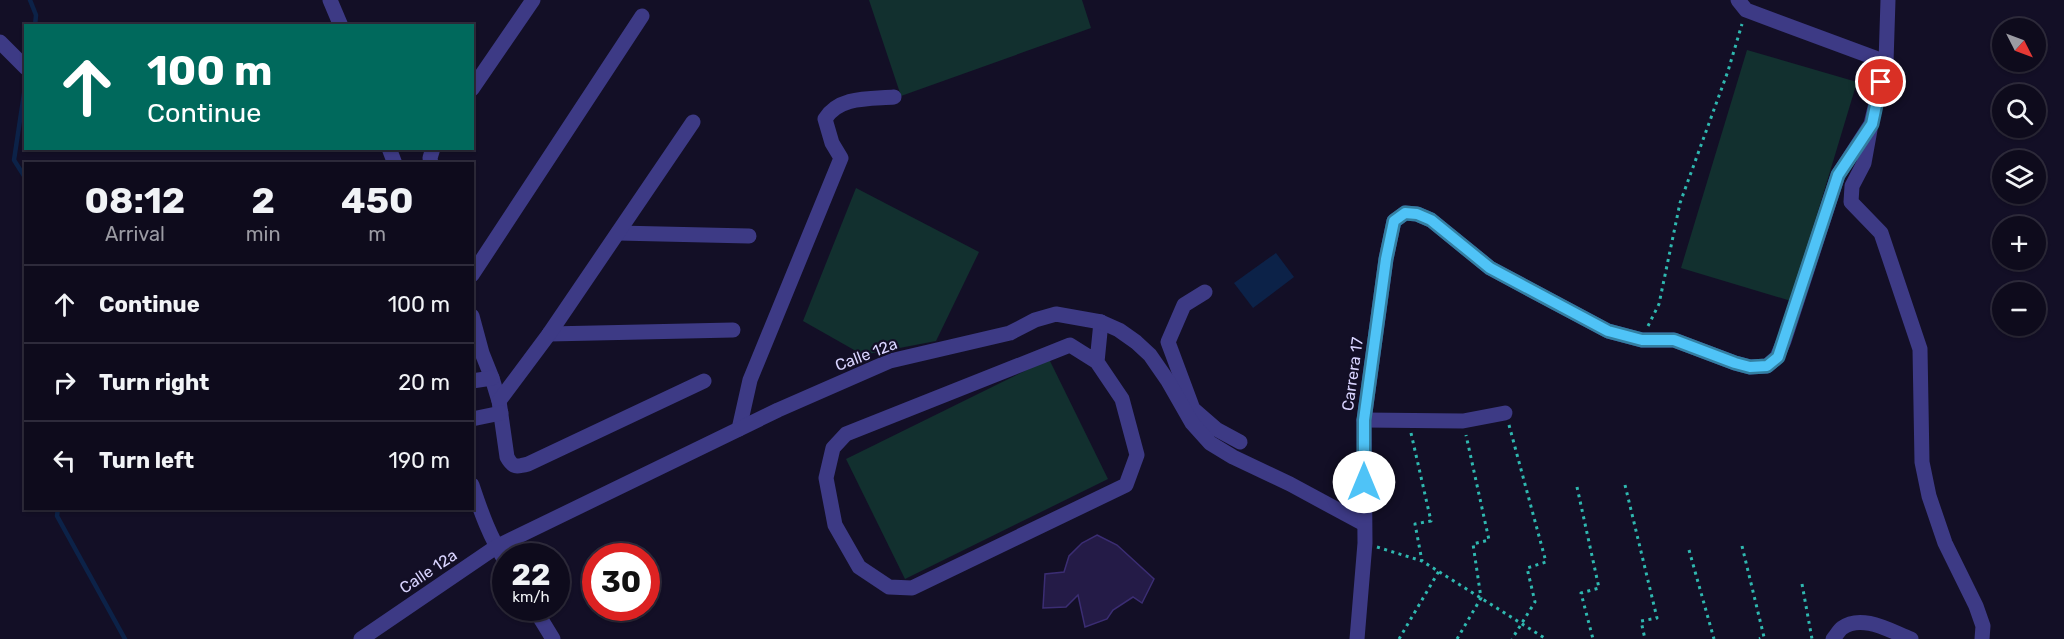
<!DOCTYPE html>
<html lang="en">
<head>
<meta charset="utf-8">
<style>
  :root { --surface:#0e0b1c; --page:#171425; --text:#f1f3f6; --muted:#9b9ba3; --line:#2e2b3b }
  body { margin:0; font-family:Rubik,sans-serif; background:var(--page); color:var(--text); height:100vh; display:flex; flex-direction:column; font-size:22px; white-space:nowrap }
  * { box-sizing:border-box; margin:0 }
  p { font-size:20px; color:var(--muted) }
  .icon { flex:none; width:33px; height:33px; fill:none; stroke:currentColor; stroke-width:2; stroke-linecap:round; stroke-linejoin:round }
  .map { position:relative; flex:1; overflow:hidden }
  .sheet { position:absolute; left:24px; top:162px; width:450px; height:348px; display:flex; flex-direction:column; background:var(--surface); border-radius:0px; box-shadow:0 2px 4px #0004,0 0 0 2px var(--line) }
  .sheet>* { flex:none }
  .guide { position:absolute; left:24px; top:24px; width:450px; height:126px; border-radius:0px; box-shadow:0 2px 4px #0004,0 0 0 2px var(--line); background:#00695c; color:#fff; overflow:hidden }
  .needle { width:39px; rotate:132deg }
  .buttons { position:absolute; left:1992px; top:18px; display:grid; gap:12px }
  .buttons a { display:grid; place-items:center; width:54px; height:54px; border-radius:50%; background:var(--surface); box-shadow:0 2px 4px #0004,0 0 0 2px var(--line); font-size:30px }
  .speed { position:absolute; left:492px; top:543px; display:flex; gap:12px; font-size:30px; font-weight:700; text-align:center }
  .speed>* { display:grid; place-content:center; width:78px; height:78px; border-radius:50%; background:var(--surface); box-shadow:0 2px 4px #0004,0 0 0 2px var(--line); line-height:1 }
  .speed small { font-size:15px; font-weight:400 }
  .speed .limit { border:9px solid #d22; background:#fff; color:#111 }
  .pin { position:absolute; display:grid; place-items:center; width:51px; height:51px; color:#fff; margin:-26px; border:3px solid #fff; border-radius:50%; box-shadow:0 2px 6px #0007 }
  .me { position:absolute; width:66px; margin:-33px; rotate:0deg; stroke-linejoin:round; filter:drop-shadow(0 0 4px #0008) }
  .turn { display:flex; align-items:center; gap:21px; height:126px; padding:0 24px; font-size:27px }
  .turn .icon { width:78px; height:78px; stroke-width:2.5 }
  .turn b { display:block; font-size:42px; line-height:51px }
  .eta { display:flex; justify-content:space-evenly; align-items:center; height:102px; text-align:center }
  .eta b { font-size:36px; font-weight:700; line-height:42px }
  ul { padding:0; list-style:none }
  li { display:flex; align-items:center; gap:18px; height:78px; padding:0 24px; border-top:2px solid var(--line) }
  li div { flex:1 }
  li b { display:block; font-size:22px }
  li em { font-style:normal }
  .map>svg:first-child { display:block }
</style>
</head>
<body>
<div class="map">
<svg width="2064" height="639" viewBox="0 0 2064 639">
  <rect width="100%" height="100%" fill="#130f26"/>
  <g fill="#12302f">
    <polygon points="869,0 1082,0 1091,28 901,96"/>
    <polygon points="1747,50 1857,82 1791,301 1681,268"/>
    <polygon points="856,188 979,252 936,341 863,355 803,321"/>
    <polygon points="1049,359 1108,479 905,579 846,459"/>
  </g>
  <polygon fill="#0c2248" points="1276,253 1294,277 1253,308 1234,283"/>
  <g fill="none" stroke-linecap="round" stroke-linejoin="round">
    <g stroke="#0c2248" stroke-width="4.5">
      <polyline points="30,0 36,15 35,26"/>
      <polyline points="25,87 14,160 26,179"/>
      <polyline points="58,508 57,516 125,639"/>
    </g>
  </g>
  <polygon fill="#241b47" stroke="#3b2d73" stroke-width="1.5" points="1097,535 1117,545 1154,579 1142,603 1133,597 1113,610 1107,619 1085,627 1078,595 1066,607 1043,608 1045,574 1064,572 1069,556 1082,543"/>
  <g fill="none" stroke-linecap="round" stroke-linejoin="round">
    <g stroke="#2fb8b0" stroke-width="3" stroke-dasharray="3 4.5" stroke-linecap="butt">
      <polyline points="1648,326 1659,304 1680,203 1728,71 1742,24"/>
      <polyline points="1509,425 1546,562 1527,568 1535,602 1512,639"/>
      <polyline points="1411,433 1431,521 1415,524 1422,561"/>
      <polyline points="1625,485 1657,618 1641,621 1645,639"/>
      <polyline points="1577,487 1599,588 1581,593 1593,639"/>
      <polyline points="1742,546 1764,637 1759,639"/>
      <polyline points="1377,547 1422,561 1546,639"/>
      <polyline points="1689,550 1714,639"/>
      <polyline points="1802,584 1812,639"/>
      <polyline points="1399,639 1439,571"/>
      <polyline points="1457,639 1481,598 1473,544 1489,540 1466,435"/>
    </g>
    <g stroke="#3d3a85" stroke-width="15">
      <polyline points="330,0 341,26"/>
      <polyline points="1738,0 1746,10 1886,62"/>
      <polyline points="0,42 26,68"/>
      <polyline points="472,89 533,0"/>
      <polyline points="1870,130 1864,163 1852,186 1851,202 1881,233 1920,349 1922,462 1929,496 1945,543 1976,606 1983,626 1982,639"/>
      <polyline points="389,148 395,164"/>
      <polyline points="431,164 430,158 433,148"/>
      <polyline points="618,233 749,236"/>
      <polyline points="472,275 642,16"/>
      <polyline points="1205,292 1184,305 1168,342 1193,409 1216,429 1240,442"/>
      <path d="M472,316l10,37 10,25 7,23 8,56c6,11 10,10 21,7l176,-83"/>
      <polyline points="549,334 733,330"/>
      <polyline points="1097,362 1070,345 846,434 833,448 826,478 835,525 859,567 889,587 912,588 1126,485 1137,455 1122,399 1097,362 1101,322"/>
      <polyline points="472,381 492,378"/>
      <polyline points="499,401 549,334 693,122"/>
      <polyline points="472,419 501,413"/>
      <polyline points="1364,420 1463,421 1505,413"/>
      <path d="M739,429l11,-49 91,-222 -9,-15 -7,-24c14,-23 45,-20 69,-22"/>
      <path d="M472,485c9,27 18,53 34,77"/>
      <polyline points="534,608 553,639"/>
      <polyline points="361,639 496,547 778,410 890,361 1010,333 1035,320 1056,314 1101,322 1119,330 1136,342 1150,355 1168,381 1192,423 1210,443 1233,457 1290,484 1364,524"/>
      <polyline points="1357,639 1365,543 1364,420 1386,259 1394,221 1405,213 1417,214 1431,220 1490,268 1608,331 1642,340 1674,340 1735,363 1750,367 1767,366 1777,357 1784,341 1838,175 1871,124 1886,62 1888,0"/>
      <path d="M1833,639c3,-3 6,-9 9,-11 20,-15 50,4 69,11"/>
    </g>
  </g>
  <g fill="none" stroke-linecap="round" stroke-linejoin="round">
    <defs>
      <polyline id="route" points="1364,482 1364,420 1386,259 1394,221 1405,213 1417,214 1431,220 1490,268 1608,331 1642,340 1674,340 1735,363 1750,367 1767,366 1778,357 1838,175 1872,124 1881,82"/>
    </defs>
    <use href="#route" stroke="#337fa1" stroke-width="15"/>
    <use href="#route" stroke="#4fc3f7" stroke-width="10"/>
  </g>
  <g text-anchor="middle" stroke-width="4.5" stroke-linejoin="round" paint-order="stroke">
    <g font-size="16" fill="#d9d4ff" stroke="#130f26">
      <text transform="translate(866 354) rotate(-21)" y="6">Calle 12a</text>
      <text transform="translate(1352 374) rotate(-82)" y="6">Carrera 17</text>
      <text transform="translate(428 571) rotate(-34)" y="6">Calle 12a</text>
    </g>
  </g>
</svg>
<div class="buttons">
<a><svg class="needle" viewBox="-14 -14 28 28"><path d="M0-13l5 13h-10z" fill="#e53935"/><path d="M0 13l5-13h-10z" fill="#9b9ba3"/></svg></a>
<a><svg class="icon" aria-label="search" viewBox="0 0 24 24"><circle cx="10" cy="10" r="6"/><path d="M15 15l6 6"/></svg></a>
<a><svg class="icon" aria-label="layers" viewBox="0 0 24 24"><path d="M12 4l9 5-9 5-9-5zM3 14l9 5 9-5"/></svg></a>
<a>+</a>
<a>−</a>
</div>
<div class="speed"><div>22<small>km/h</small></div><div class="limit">30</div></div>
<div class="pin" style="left:1881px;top:82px;background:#d93025"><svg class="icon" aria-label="arrive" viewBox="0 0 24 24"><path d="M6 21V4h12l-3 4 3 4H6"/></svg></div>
<svg class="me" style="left:1364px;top:482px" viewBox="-20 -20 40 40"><circle r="19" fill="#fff"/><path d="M0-13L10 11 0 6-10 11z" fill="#4fc3f7"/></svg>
<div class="guide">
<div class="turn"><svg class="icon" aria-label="ahead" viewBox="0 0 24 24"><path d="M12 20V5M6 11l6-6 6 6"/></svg><div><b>100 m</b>Continue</div></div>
</div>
<section class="sheet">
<div class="eta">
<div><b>08:12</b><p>Arrival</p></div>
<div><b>2</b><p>min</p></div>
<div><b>450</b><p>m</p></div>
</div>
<ul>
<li><svg class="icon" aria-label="ahead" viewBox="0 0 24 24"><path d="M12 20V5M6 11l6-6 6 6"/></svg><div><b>Continue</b></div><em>100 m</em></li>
<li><svg class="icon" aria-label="right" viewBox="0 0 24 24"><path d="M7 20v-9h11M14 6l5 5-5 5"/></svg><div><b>Turn right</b></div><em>20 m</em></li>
<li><svg class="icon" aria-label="left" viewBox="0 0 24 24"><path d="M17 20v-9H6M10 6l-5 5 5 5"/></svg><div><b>Turn left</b></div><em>190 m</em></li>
</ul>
</section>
</div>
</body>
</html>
